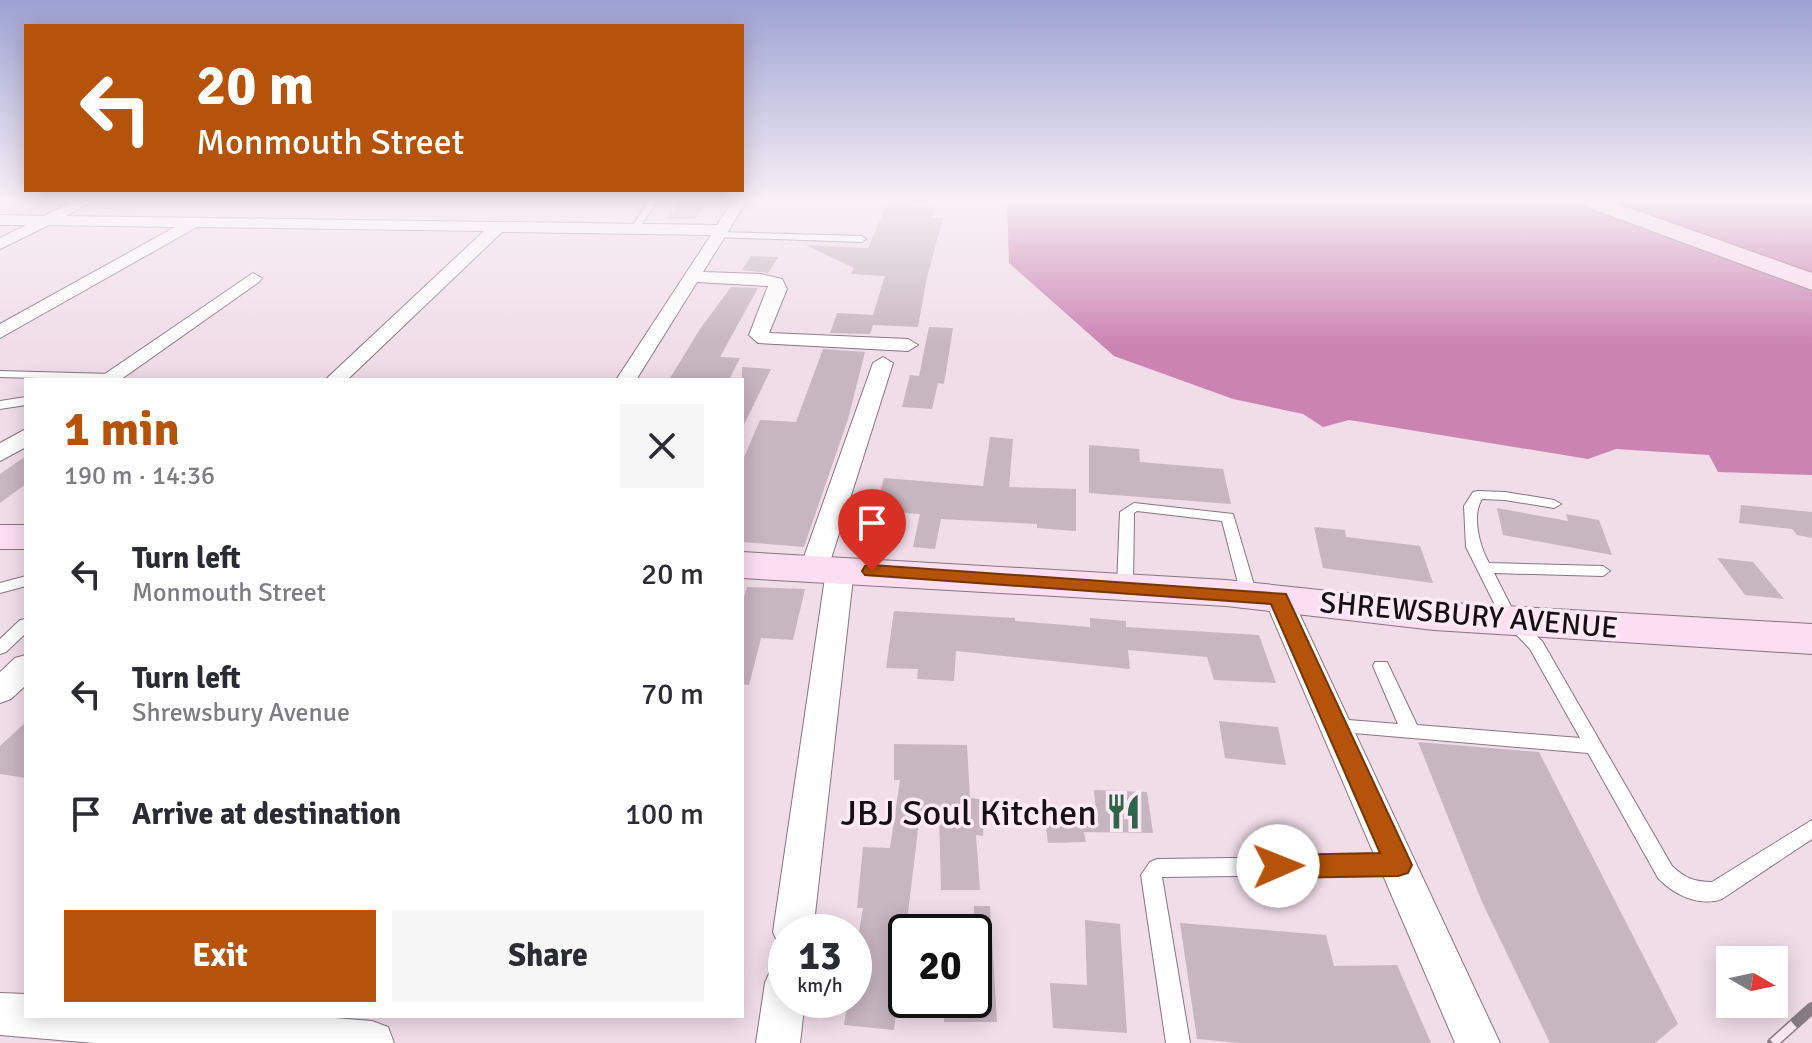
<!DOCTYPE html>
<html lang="en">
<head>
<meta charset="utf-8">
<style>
  :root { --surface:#fff; --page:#f7f7f7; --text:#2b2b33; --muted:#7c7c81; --accent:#b45309 }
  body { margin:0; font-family:Signika,sans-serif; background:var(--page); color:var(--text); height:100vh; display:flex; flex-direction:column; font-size:30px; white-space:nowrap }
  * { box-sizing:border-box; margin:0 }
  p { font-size:26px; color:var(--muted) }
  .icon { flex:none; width:44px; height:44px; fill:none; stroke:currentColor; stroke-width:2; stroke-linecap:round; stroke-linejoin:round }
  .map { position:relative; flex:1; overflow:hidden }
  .details { position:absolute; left:24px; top:378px; width:720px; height:640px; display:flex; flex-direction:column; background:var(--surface); border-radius:0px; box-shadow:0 4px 20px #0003 }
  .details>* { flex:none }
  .banner { position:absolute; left:24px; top:24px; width:720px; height:168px; border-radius:0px; box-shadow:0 4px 20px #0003; background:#b45309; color:#fff; overflow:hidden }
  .needle { width:52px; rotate:99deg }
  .fabs { position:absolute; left:1716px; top:946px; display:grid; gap:16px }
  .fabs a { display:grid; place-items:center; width:72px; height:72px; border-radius:0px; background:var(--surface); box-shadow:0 4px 20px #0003; font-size:40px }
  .speed { position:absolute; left:768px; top:914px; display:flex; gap:16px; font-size:40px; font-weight:700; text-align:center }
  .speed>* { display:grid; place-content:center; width:104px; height:104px; border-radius:50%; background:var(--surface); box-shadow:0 4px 20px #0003; line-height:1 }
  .speed small { font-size:20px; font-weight:400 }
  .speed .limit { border:4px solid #111; border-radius:12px; background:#fff; color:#111 }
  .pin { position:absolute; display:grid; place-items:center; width:68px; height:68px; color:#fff; margin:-82px -34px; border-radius:50% 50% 50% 0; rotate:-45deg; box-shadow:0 0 8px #0007 }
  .pin .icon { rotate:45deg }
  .me { position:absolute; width:88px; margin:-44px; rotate:89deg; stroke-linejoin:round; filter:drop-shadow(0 0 6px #0008) }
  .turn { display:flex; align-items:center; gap:28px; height:168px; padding:0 40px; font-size:36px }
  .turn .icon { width:104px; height:104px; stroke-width:2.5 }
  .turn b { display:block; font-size:56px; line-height:68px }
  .round { display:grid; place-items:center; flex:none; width:84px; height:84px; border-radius:0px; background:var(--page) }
  .headline { display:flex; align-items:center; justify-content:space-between; height:136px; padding:0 40px }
  h1 { font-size:48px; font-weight:700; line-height:60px; color:var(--accent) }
  .action { display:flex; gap:16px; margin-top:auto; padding:16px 40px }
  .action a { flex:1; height:92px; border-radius:0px; background:var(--accent); color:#fff; font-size:32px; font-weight:700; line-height:92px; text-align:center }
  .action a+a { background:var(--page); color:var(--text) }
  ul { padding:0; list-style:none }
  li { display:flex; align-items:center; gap:24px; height:120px; padding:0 40px }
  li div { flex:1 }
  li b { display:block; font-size:30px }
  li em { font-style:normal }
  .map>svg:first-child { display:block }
</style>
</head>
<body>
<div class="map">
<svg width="1812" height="1043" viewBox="0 0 1812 1043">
  <rect width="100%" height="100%" fill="#f0dde8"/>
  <polygon fill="#cb84b2" points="1007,199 1557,199 1621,219 1619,199 1812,199 1812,475 1718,472 1709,455 1616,449 1588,459 1349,420 1323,427 1303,414 1233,399 1114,356 1009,263"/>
  <g fill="#c7b5bf">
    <polygon points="682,199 709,199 695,219 667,219"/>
    <polygon points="887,204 935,207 932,218 943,218 927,277 918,327 873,325 870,334 830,333 837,313 873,315 885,276 851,274 854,268 806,245 868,248"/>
    <polygon points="751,256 778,257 768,273 742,270"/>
    <polygon points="731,287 758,288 720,357 740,358 729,380 670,378 700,329"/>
    <polygon points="929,327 953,328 944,384 938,383 932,409 902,407 910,375 919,376"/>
    <polygon points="823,349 865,352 848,419 804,547 742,542 742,462 760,420 796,422"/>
    <polygon points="742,367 771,369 742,429"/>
    <polygon points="990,437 1013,439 1009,487 1076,489 1076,531 1037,528 1037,524 941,519 935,549 913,547 920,514 875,511 884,478 983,486"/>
    <polygon points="1089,445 1139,449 1140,462 1223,469 1231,504 1089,493"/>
    <polygon points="26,456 26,484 0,503 0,474"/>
    <polygon points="1741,505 1812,512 1812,538 1797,535 1792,529 1739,523"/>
    <polygon points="1497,508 1568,521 1566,514 1599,520 1612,555 1503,535"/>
    <polygon points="1314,527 1345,530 1346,537 1420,546 1433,583 1323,568"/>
    <polygon points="1717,558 1753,562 1784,599 1745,595"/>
    <polygon points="747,587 805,589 793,640 761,638 749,685 742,684 742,604"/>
    <polygon points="894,611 1015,618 1015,621 1090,627 1090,618 1126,621 1126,627 1259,635 1276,683 1214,680 1207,657 1128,650 1130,669 956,651 954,681 917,679 918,669 886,668"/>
    <polygon points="1219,721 1278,727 1286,765 1225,758"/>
    <polygon points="26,722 26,778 0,774 0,746"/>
    <polygon points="1418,742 1539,752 1678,1024 1655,1043 1550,1043 1482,902"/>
    <polygon points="894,744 967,745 970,798 985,800 983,836 976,835 980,890 941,890 939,814 920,813 894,1030 844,1025 848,1000 854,1000 854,962 863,908 857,908 863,847 890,848 900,780 894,780"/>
    <polygon points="1094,790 1147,792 1153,833 1084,832 1086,842 1048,843 1044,811 1096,811"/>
    <polygon points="974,906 990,906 997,1022 944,1022 944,1000 974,1000"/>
    <polygon points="1085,920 1120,924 1127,1033 1053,1028 1050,983 1087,985"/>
    <polygon points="1180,923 1326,935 1334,966 1397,965 1431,1043 1240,1043 1197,1039"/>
  </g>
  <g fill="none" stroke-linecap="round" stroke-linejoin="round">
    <defs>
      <g id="service">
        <polygon points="651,199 659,199 637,231 631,231 630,229"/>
        <polygon points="718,232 862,236 866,239 862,242 715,237 714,235"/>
        <polygon points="0,371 111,374 117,377 112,380 0,377"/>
        <polygon points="26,397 26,405 0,409 0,401"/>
        <path d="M1478,491l27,1 49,8 7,4 -7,4 -49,-8 -23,-1c-11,17 -2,48 7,64l114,3 7,5 -7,5 -109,-3 23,45 25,23 130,225c13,12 22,16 40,16l100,-62v19l-90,60c-23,8 -48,-4 -64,-21l-70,-125 -258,-22 -3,-5 3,-5 6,-2 62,5 -25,-58 2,-4h12l2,4 28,59 163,13 -50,-89 -27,-28 -37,-74 -2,-41 9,-14z"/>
        <polygon points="1134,503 1233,514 1257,595 1254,599 1244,599 1241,595 1222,521 1137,511 1134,513 1133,587 1125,592 1120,590 1117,587 1120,512"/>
        <polygon points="26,576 26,586 0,593 0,583"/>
        <polygon points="26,619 26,633 6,652 0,654 0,639 20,620"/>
        <polygon points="1398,856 1405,859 1408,865 1405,871 1398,874 1162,877 1190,1043 1166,1043 1141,875 1150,862 1157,859"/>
      </g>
      <g id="minor">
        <polygon points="77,199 96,199 66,216 717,225 734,199 748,199 703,272 761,274 782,279 787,289 769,333 908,339 918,345 908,351 758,343 749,335 768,286 697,282 636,380 616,380 711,235 502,232 347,380 325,380 484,231 197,227 0,338 0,324 175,227 49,225 0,249 0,238 26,225 0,225 0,215 44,216"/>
        <polygon points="253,273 262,278 259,282 120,380 96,380"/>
        <polygon points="883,357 893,363 829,565 840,560 850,563 854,569 813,932 786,932 786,948 779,945 773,932 826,571 814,577 804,574 800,568 873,363"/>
        <polygon points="26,429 26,447 0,461 0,443"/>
        <polygon points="1278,589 1288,591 1292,598 1500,1043 1455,1043 1264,598 1268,591"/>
        <polygon points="26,655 26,685 11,699 0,703 0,672 15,658"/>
        <polygon points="786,963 786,1000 805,1000 800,1043 756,1043 765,983 771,969"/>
        <polygon points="0,993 26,994 26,1016 310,1016 372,1021 388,1027 394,1043 94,1043 0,1035"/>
      </g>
      <g id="secondary">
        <polygon points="1573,199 1604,199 1812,273 1812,290 1576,203"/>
        <rect x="0" y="525" width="26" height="24"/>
        <polygon points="742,552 1226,580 1434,602 1812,624 1812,654 1434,630 1226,606 742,578"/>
      </g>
    </defs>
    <use href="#service" stroke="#86757f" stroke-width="2"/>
    <use href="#minor" stroke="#86757f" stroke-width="2"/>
    <use href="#secondary" stroke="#86757f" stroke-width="2"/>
    <use href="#service" fill="#fff" fill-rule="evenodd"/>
    <use href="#minor" fill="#fff" fill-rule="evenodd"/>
    <use href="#secondary" fill="#fbdef1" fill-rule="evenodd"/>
    <defs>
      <polyline id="rail" points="1773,1043 1812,1008"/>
    </defs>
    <use href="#rail" stroke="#887b83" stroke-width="12"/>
    <use href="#rail" stroke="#fdeaf5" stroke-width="9" stroke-dasharray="28" stroke-linecap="butt"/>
  </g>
  <linearGradient id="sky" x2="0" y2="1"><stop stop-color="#9ca1d2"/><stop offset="0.58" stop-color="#f8f0f5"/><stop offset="1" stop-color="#f8f0f5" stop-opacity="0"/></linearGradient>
  <rect width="1812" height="345" fill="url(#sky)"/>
  <polygon fill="#b45309" stroke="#753606" stroke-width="2" points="872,565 1286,594 1412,865 1408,873 1398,876 1278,878 1268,875 1264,866 1268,858 1278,855 1380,853 1271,604 865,575 862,571 865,566"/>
  <defs>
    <symbol id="restaurant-bare" viewBox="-9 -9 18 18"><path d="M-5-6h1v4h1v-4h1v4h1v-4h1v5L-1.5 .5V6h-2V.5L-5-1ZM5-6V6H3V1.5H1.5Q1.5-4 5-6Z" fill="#2f654b" stroke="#fdeaf5" stroke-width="2.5" paint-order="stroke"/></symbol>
  </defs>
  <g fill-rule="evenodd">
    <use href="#restaurant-bare" x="1098" y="786" width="51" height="51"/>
  </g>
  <g text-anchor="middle" stroke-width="7" stroke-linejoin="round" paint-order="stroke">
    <g font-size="30" fill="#171115" stroke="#fdeaf5">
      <text transform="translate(1469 615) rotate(5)" y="10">SHREWSBURY AVENUE</text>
    </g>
    <g font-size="36" fill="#171115" stroke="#fdeaf5" text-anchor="end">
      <text x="1097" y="825">JBJ Soul Kitchen</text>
    </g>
  </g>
</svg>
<div class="fabs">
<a><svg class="needle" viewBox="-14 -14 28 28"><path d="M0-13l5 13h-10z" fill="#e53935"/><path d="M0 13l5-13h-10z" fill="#7c7c81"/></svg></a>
</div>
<div class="speed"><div>13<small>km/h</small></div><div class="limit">20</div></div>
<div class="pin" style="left:872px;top:571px;background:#d93025"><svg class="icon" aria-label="arrive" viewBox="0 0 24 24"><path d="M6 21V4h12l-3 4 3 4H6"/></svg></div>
<svg class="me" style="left:1278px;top:866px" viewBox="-20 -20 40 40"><circle r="19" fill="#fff"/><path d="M0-13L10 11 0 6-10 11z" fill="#b45309"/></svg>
<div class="banner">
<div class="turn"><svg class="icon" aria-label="left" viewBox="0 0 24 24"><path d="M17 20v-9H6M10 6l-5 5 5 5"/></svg><div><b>20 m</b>Monmouth Street</div></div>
</div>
<section class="details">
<div class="headline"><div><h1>1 min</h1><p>190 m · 14:36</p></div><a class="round"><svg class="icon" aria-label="close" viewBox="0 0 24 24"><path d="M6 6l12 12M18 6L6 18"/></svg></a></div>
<ul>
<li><svg class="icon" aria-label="left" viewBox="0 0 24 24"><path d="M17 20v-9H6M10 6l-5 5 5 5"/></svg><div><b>Turn left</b><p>Monmouth Street</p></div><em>20 m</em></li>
<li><svg class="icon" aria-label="left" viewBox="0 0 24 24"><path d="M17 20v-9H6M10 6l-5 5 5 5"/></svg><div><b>Turn left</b><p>Shrewsbury Avenue</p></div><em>70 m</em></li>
<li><svg class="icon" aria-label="arrive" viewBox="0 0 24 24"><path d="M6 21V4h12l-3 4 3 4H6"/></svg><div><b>Arrive at destination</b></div><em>100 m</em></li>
</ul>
<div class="action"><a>Exit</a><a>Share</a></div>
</section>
</div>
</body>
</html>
